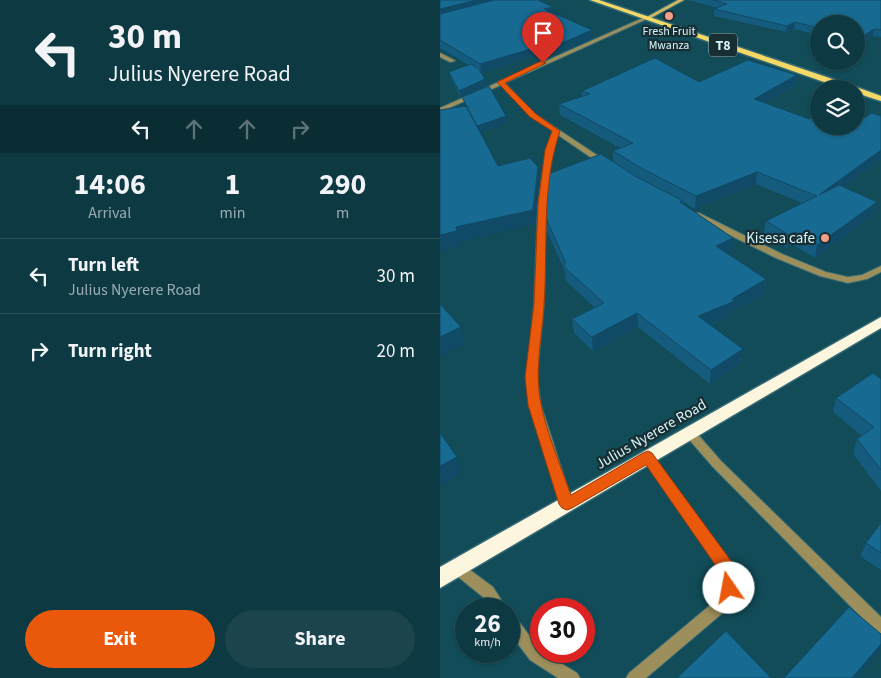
<!DOCTYPE html>
<html lang="en">
<head>
<meta charset="utf-8">
<style>
  :root { --surface:#0d3942; --page:#1b444d; --text:#f1f3f6; --muted:#9aacb2; --line:#2d535b; --accent:#ea580c }
  body { margin:0; font-family:"Source Sans 3",sans-serif; background:var(--page); color:var(--text); height:100vh; display:flex; flex-direction:column; font-size:19px; white-space:nowrap }
  * { box-sizing:border-box; margin:0 }
  p { font-size:16px; color:var(--muted) }
  .icon { flex:none; width:28px; height:28px; fill:none; stroke:currentColor; stroke-width:2; stroke-linecap:round; stroke-linejoin:round }
  .map { position:relative; flex:1; overflow:hidden }
  .panel { display:flex; flex-direction:column; background:var(--surface); width:440px }
  .panel>* { flex:none }
  .banner { background:#0d3942; color:var(--text); overflow:hidden }
  .buttons { position:absolute; left:370px; top:15px; display:grid; gap:10px }
  .buttons a { display:grid; place-items:center; width:55px; height:55px; border-radius:50%; background:var(--surface); box-shadow:0 1px 4px #0004,0 0 0 1px var(--line); font-size:25px }
  .speed { position:absolute; left:15px; top:598px; display:flex; gap:10px; font-size:25px; font-weight:700; text-align:center }
  .speed>* { display:grid; place-content:center; width:65px; height:65px; border-radius:50%; background:var(--surface); box-shadow:0 1px 4px #0004,0 0 0 1px var(--line); line-height:1 }
  .speed small { font-size:12px; font-weight:400 }
  .speed .limit { border:8px solid #d22; background:#fff; color:#111 }
  .pin { position:absolute; display:grid; place-items:center; width:42px; height:42px; color:#fff; margin:-51px -21px; border-radius:50% 50% 50% 0; rotate:-45deg; box-shadow:0 0 5px #0007 }
  .pin .icon { rotate:45deg }
  .me { position:absolute; width:55px; margin:-28px; rotate:348deg; stroke-linejoin:round; filter:drop-shadow(0 0 4px #0008) }
  .turn { display:flex; align-items:center; gap:18px; height:105px; padding:0 25px; font-size:22px }
  .turn .icon { width:65px; height:65px; stroke-width:2.5 }
  .turn b { display:block; font-size:35px; line-height:42px }
  .lanes { display:flex; align-items:center; height:48px; padding:0 25px; background:#0003; justify-content:center; gap:25px; direction:ltr }
  .lanes .off { opacity:.35 }
  .eta { display:flex; justify-content:space-evenly; align-items:center; height:85px; text-align:center }
  .eta b { font-size:30px; font-weight:700; line-height:35px }
  .button { display:flex; gap:10px; margin-top:auto; padding:10px 25px }
  .button a { flex:1; height:58px; border-radius:30px; background:var(--accent); color:#fff; font-size:20px; font-weight:700; line-height:58px; text-align:center }
  .button a+a { background:var(--page); color:var(--text) }
  ul { padding:0; list-style:none }
  li { display:flex; align-items:center; gap:15px; height:75px; padding:0 25px; border-top:1px solid var(--line) }
  li div { flex:1 }
  li b { display:block; font-size:19px }
  li em { font-style:normal }
  main { display:flex; flex:1; min-height:0 }
  .map>svg:first-child { display:block }
</style>
</head>
<body>
<main>
<section class="panel">
<div class="banner">
<div class="turn"><svg class="icon" aria-label="left" viewBox="0 0 24 24"><path d="M17 20v-9H6M10 6l-5 5 5 5"/></svg><div><b>30 m</b>Julius Nyerere Road</div></div>
<div class="lanes"><svg class="icon" aria-label="left" viewBox="0 0 24 24"><path d="M17 20v-9H6M10 6l-5 5 5 5"/></svg><svg class="icon off" aria-label="ahead" viewBox="0 0 24 24"><path d="M12 20V5M6 11l6-6 6 6"/></svg><svg class="icon off" aria-label="ahead" viewBox="0 0 24 24"><path d="M12 20V5M6 11l6-6 6 6"/></svg><svg class="icon off" aria-label="right" viewBox="0 0 24 24"><path d="M7 20v-9h11M14 6l5 5-5 5"/></svg></div>
</div>
<div class="eta">
<div><b>14:06</b><p>Arrival</p></div>
<div><b>1</b><p>min</p></div>
<div><b>290</b><p>m</p></div>
</div>
<ul>
<li><svg class="icon" aria-label="left" viewBox="0 0 24 24"><path d="M17 20v-9H6M10 6l-5 5 5 5"/></svg><div><b>Turn left</b><p>Julius Nyerere Road</p></div><em>30 m</em></li>
<li><svg class="icon" aria-label="right" viewBox="0 0 24 24"><path d="M7 20v-9h11M14 6l5 5-5 5"/></svg><div><b>Turn right</b></div><em>20 m</em></li>
</ul>
<div class="button"><a>Exit</a><a>Share</a></div>
</section>
<div class="map">
<svg width="441" height="678" viewBox="0 0 441 678">
  <rect width="100%" height="100%" fill="#114c58"/>
  <g fill="none" stroke-linecap="round" stroke-linejoin="round">
    <defs>
      <g id="street">
        <polygon points="205,17 209,18 65,83 95,114 169,163 162,165 118,135 112,150 106,204 104,304 97,377 101,405 133,504 131,508 127,509 123,508 121,504 89,405 87,377 94,304 98,204 106,150 113,131 91,116 61,85 0,112 0,108"/>
        <polygon points="0,53 14,60 15,61 10,62 0,57"/>
        <polygon points="253,213 259,213 342,254 386,272 408,277 422,275 441,266 441,272 427,279 408,283 380,276 336,258 253,217"/>
        <polygon points="250,428 254,430 281,461 441,617 441,634 436,632 273,467 246,436 244,433 246,430"/>
        <polygon points="208,452 212,454 298,574 292,605 206,678 186,678 189,673 281,596 284,575 204,460 202,457 204,454"/>
        <polygon points="17,562 22,564 53,587 67,609 51,609 43,597 12,572 10,568 12,564"/>
        <polygon points="69,613 74,615 101,651 137,673 140,678 118,678 90,660 69,632"/>
      </g>
      <polygon id="secondary" points="238,0 244,0 209,19 205,18"/>
      <polygon id="primary" points="150,0 159,0 419,88 441,96 441,101 416,93 416,89 404,89"/>
      <polygon id="highway" points="441,317 441,328 0,588 0,567"/>
    </defs>
    <use href="#street" stroke="#356a75" stroke-width="2"/>
    <use href="#secondary" stroke="#356a75" stroke-width="2"/>
    <use href="#primary" stroke="#356a75" stroke-width="3"/>
    <use href="#highway" stroke="#356a75" stroke-width="3"/>
    <use href="#street" fill="#9d8f5b" fill-rule="evenodd"/>
    <use href="#secondary" fill="#ceb862" fill-rule="evenodd"/>
    <use href="#primary" fill="#f5d866" fill-rule="evenodd"/>
    <use href="#highway" fill="#fcf6de" fill-rule="evenodd"/>
  </g>
  <g fill="#145b7d">
    <polygon points="0,0 113,7 114,14 152,30 152,38 128,49 104,56 102,54 41,73 46,86 20,97 11,78 9,72 29,65 0,48"/>
    <polygon points="248,0 441,0 441,37 433,36 420,44 416,43 416,24 379,24 379,35 354,29 346,32 274,16 274,9 278,8"/>
    <polygon points="357,75 356,85 325,103 369,119 420,120 441,116 441,159 403,187 437,202 434,214 375,258 353,245 347,248 324,233 326,221 362,203 316,184 255,209 243,202 243,205 293,238 292,251 287,253 326,279 325,293 294,311 293,315 270,325 303,349 301,363 270,384 198,327 153,351 134,333 132,319 155,308 126,281 125,272 107,231 106,218 173,162 173,151 180,148 120,115 119,104 142,97 142,91"/>
    <polygon points="441,379 441,491 413,454 417,439 422,436 393,412 396,398"/>
    <polygon points="441,523 441,570 420,556 426,543"/>
  </g>
  <g fill="#104a66">
    <polygon points="37,0 70,0 0,17 0,9"/>
    <polygon points="113,7 114,15 104,9"/>
    <polygon points="355,22 354,29 346,32 347,26"/>
    <polygon points="434,29 433,36 420,44 422,37"/>
    <polygon points="152,30 152,38 128,49 104,56 103,47"/>
    <polygon points="101,46 102,54 41,73 40,64"/>
    <polygon points="357,75 356,85 313,110 314,99"/>
    <polygon points="45,79 46,86 20,97 19,91"/>
    <polygon points="66,116 67,123 38,133 36,126"/>
    <polygon points="441,150 441,159 377,207 379,195"/>
    <polygon points="98,167 100,181 95,224 20,242 21,246 0,251 0,235 16,227"/>
    <polygon points="317,172 316,184 255,209 256,196"/>
    <polygon points="437,202 434,214 375,258 377,245"/>
    <polygon points="355,232 353,245 347,248 349,235"/>
    <polygon points="293,238 292,251 275,259 276,246"/>
    <polygon points="326,279 325,293 294,311 293,315 257,330 258,316 292,299"/>
    <polygon points="197,313 198,327 153,351 152,337"/>
    <polygon points="21,327 25,344 0,356 0,337"/>
    <polygon points="303,349 301,363 270,384 271,370"/>
    <polygon points="17,457 22,474 0,486 0,466"/>
    <polygon points="441,644 441,647 438,653 417,678 412,678"/>
  </g>
  <g fill="#176a91" stroke="#104a66">
    <polygon points="0,0 37,0 0,9"/>
    <polygon points="54,0 98,0 113,7 104,9 152,30 127,41 103,47 101,46 40,64 0,40 0,14"/>
    <polygon points="273,0 441,0 441,30 434,29 422,37 416,36 416,24 379,24 379,28 355,22 347,26 274,9 287,4"/>
    <polygon points="215,58 259,82 308,60 357,75 314,99 369,119 379,113 379,126 416,126 416,119 420,120 432,113 441,116 441,150 379,195 399,185 437,202 377,245 355,232 349,235 326,221 377,196 317,172 256,196 203,169 173,151 193,143 119,104 150,94 142,91"/>
    <polygon points="31,64 38,68 45,79 19,91 9,72"/>
    <polygon points="49,86 66,116 37,126 22,97"/>
    <polygon points="26,106 58,166 90,158 98,167 93,210 16,227 17,231 0,235 0,110"/>
    <polygon points="161,154 195,176 243,201 240,202 293,238 276,246 326,279 292,299 295,301 258,316 303,349 271,370 197,313 152,337 132,319 164,303 124,267 125,261 106,218 108,174"/>
    <polygon points="0,304 21,327 0,337"/>
    <polygon points="433,373 441,379 441,470 417,439 434,427 396,398"/>
    <polygon points="0,433 17,457 0,466"/>
    <polygon points="441,523 441,553 426,543"/>
    <polygon points="409,607 441,634 441,644 412,678 344,678"/>
    <polygon points="286,631 331,678 237,678"/>
  </g>
  <path fill="#ea580c" stroke="#983908" d="M101,61l5,2 -41,20 31,31 24,17c-19,56 -12,116 -16,174 -2,33 -10,66 -3,99 5,27 20,63 30,91l72,-42 5,-2 4,2 85,116c3,8 1,16 -2,24l-6,2 -5,-2 -3,-5 2,-12 -77,-111 -74,43 -5,2 -5,-2 -3,-4 -31,-99 -3,-28 9,-73 4,-100 7,-54 7,-19 -22,-14 -33,-35z"/>
  <g fill="#f49e88" stroke="#172e33" stroke-width="2">
    <circle cx="229" cy="16" r="5"/>
    <circle cx="385" cy="238" r="5"/>
  </g>
  <g text-anchor="middle" stroke-width="4.5" stroke-linejoin="round" paint-order="stroke">
    <g font-size="12" fill="#d8f4fb" stroke="#172e33">
      <text x="229" y="35">Fresh Fruit<tspan x="229" dy="14">Mwanza</tspan></text>
    </g>
    <rect fill="#172e33" stroke="#9eb9bf" stroke-width="1" x="269" y="33.5" width="28" height="23" rx="4"/>
    <g font-size="14" font-weight="bold" fill="#d8f4fb">
      <text x="283" y="50">T8</text>
    </g>
    <g font-size="15" fill="#d8f4fb" stroke="#172e33" text-anchor="end">
      <text x="375" y="243">Kisesa cafe</text>
    </g>
    <g font-size="15" fill="#d8f4fb" stroke="#172e33">
      <text transform="translate(211 434) rotate(-30)" y="5">Julius Nyerere Road</text>
    </g>
  </g>
</svg>
<div class="buttons">
<a><svg class="icon" aria-label="search" viewBox="0 0 24 24"><circle cx="10" cy="10" r="6"/><path d="M15 15l6 6"/></svg></a>
<a><svg class="icon" aria-label="layers" viewBox="0 0 24 24"><path d="M12 4l9 5-9 5-9-5zM3 14l9 5 9-5"/></svg></a>
</div>
<div class="speed"><div>26<small>km/h</small></div><div class="limit">30</div></div>
<div class="pin" style="left:103px;top:63px;background:#d93025"><svg class="icon" aria-label="arrive" viewBox="0 0 24 24"><path d="M6 21V4h12l-3 4 3 4H6"/></svg></div>
<svg class="me" style="left:289px;top:588px" viewBox="-20 -20 40 40"><circle r="19" fill="#fff"/><path d="M0-13L10 11 0 6-10 11z" fill="#ea580c"/></svg>
</div>
</main>
</body>
</html>
